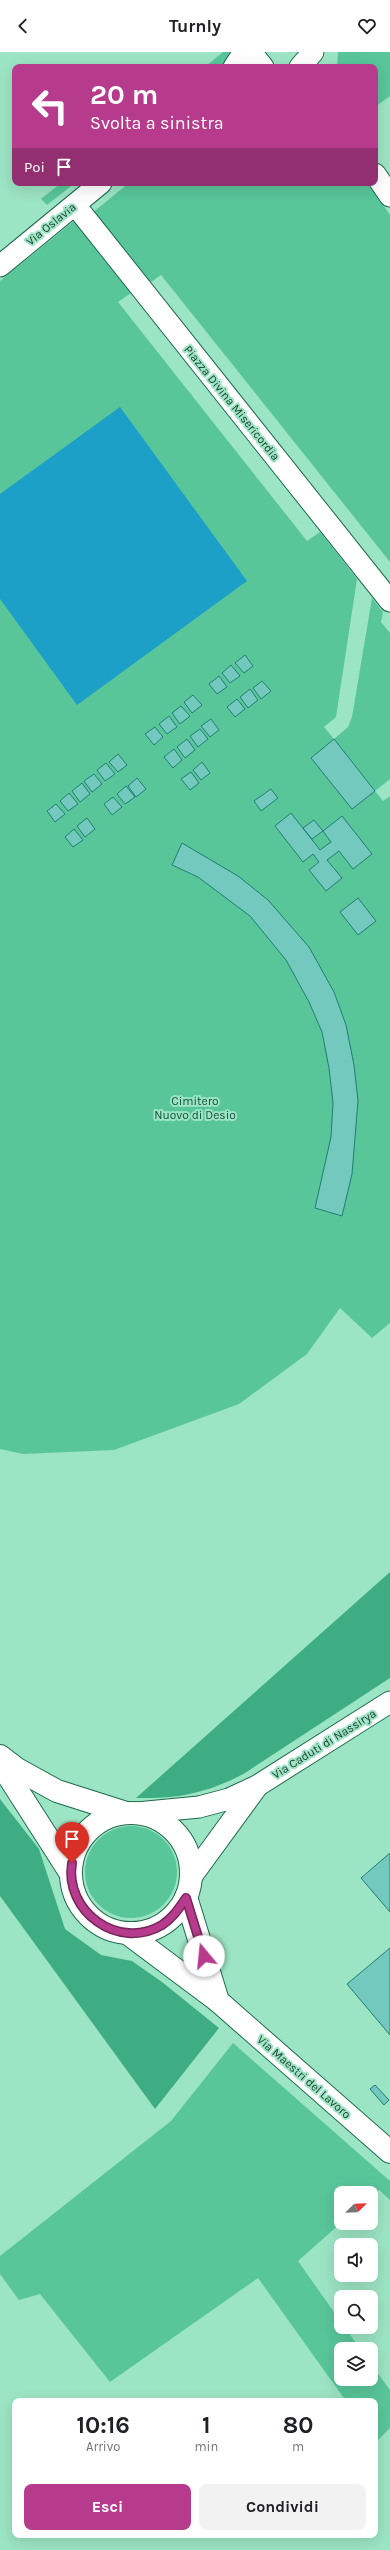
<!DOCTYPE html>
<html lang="it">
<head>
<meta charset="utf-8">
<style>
  :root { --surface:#fff; --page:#f2f2f2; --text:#202124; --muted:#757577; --accent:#b63b8c }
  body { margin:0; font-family:Karla,sans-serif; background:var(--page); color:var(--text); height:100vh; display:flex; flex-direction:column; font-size:15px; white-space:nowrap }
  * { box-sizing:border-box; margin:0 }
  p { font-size:13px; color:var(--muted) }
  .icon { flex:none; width:22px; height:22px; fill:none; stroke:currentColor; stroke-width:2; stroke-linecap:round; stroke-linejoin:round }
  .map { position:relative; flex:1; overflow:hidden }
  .details { position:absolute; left:12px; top:2346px; width:366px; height:140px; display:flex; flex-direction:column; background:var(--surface); border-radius:8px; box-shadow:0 4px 16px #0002 }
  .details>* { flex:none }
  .guide { position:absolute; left:12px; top:12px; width:366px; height:122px; border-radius:8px; box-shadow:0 4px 16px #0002; background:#b63b8c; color:#fff; overflow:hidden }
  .needle { width:26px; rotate:67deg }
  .fabs { position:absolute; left:334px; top:2134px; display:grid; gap:8px }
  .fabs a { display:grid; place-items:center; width:44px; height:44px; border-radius:8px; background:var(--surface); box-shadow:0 4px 16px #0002; font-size:20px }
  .pin { position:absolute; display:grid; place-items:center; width:34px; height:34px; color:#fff; margin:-41px -17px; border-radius:50% 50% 50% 0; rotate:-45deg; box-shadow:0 0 4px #0007 }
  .pin .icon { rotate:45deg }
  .me { position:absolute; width:44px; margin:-22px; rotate:343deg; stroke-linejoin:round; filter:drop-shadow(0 0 3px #0008) }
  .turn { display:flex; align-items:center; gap:14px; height:84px; padding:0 12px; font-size:18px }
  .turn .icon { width:52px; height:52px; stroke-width:2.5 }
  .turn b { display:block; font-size:28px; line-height:34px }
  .then { display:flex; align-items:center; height:38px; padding:0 12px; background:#0003; gap:8px; font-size:15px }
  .eta { display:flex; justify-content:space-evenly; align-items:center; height:68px; text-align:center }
  .eta b { font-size:24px; font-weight:700; line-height:28px }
  .action { display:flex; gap:8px; margin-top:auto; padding:8px 12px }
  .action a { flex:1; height:46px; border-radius:8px; background:var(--accent); color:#fff; font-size:16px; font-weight:700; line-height:46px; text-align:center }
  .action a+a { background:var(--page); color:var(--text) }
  header { display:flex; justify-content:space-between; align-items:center; height:52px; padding:0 12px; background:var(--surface); font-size:18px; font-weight:700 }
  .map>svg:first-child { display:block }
</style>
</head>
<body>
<header><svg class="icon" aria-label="back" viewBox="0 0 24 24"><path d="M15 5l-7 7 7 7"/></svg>Turnly<svg class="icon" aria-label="heart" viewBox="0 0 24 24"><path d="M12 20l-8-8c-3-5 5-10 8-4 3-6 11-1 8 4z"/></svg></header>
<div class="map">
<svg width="390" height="2498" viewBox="0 0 390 2498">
  <rect width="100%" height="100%" fill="#9ce5c4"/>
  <g fill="#59c69a">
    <polygon points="223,0 237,0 219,15 205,15"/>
    <polygon points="338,0 390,0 390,44 375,55 375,15 337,15"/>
    <polygon points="61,131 75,131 47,153 41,147"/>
    <polygon points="129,131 368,131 390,163 390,510 161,223 147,233 92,161"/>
    <polygon points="74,169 131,241 118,250 307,489 320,480 357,527 336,665 324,675 334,687 348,675 352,665 372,546 383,560 381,570 390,581 390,727 375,739 383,749 390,744 390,1271 372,1286 340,1256 307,1302 239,1352 114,1398 23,1402 0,1397 0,229"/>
    <circle cx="131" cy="1820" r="46"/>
    <polygon points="233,1991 390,2129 390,2148 379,2138 371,2145 371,2141 341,2141 341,2171 298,2209 341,2270 341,2275 345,2275 360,2297 341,2297 341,2327 371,2327 371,2312 390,2338 390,2376 375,2391 375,2349 346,2349 258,2226 110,2330 40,2242 19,2248 0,2222 0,2204 171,2069"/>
  </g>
  <g fill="#3fad83">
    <path d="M390,1520v106l-145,95c-37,20 -67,26 -109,25z"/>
    <polygon points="0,1747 39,1797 65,1877 101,1903 132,1909 162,1930 219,1976 155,2057 0,1844"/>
  </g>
  <polygon fill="#1ca0c7" points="120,355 247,529 77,653 0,547 0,442"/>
  <g fill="#73c9bd" stroke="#1f7e74">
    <polygon points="245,603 253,614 244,621 235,611"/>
    <polygon points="231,613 240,624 230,631 222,621"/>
    <polygon points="219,624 227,635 217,642 209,632"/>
    <polygon points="262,629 271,639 261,647 253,636"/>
    <polygon points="250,637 258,648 248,656 240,645"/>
    <polygon points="193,643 202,653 192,661 184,650"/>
    <polygon points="237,647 245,657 235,665 227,655"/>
    <polygon points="181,654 190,664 180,672 172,661"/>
    <polygon points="169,664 177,675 167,682 159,672"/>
    <polygon points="211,667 219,678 210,685 201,674"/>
    <polygon points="155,675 163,685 154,693 145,682"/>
    <polygon points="200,677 208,687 198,695 190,684"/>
    <polygon points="187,687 195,698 185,706 177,695"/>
    <polygon points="334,687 375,739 352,757 311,706"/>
    <polygon points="174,697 182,708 173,716 164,705"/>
    <polygon points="118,702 127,713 118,720 109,710"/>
    <polygon points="202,710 210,721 201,728 193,718"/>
    <polygon points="106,711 115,722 105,729 97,718"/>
    <polygon points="191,720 199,731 190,738 181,727"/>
    <polygon points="94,722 102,732 92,740 84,729"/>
    <polygon points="137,726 146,737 136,745 128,734"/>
    <polygon points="82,731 90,742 80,750 72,739"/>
    <polygon points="126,734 135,745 125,752 117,742"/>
    <polygon points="271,737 278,746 261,759 254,749"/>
    <polygon points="69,741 78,752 68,759 60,749"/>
    <polygon points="113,745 122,755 112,763 104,752"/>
    <polygon points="56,752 65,762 55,770 47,759"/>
    <polygon points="291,761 320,798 331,790 323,779 342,764 372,802 353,817 339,799 327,808 342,826 326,839 309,818 319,810 313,802 303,810 275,774"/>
    <polygon points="87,766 95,777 85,785 77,774"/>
    <polygon points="314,768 323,779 312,787 303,776"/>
    <polygon points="74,777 83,788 73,795 65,785"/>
    <polygon points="182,791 238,824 268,848 309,895 334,940 346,973 354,1013 358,1049 352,1122 342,1164 315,1156 331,1085 333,1051 329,1016 322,980 309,950 286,908 250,864 198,825 172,813"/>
    <polygon points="358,846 376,869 358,883 340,860"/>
    <polygon points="390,1801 390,1860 361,1826"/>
    <polygon points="390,1896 390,1983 347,1932"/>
    <polygon points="375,2033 389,2048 384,2053 370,2037"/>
  </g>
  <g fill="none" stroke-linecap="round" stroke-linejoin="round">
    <defs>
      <g id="street">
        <polyline points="251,0 263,15"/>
        <polyline points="234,15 244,0"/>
        <polyline points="300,15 313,0"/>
        <polyline points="375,122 390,144"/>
        <polyline points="75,153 390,549"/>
        <polyline points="0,214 101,131"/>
        <polyline points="137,1761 199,1755 229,1747 257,1734 390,1650"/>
        <polyline points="191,1825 256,1736"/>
      </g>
      <g id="secondary">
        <polyline points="0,1704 17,1717 57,1739 126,1761"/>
        <polyline points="0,1711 71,1822"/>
        <circle cx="131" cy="1821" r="60"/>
        <polyline points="186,1845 218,1949"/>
        <polyline points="127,1881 218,1949 390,2100"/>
      </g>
    </defs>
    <use href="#street" stroke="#1e6a4e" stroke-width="23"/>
    <use href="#secondary" stroke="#1e6a4e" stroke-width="24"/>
    <use href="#street" stroke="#fff" stroke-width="21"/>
    <use href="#secondary" stroke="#fff" stroke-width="22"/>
  </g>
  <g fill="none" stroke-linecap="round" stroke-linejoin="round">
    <defs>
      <path id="route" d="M72,1811c-8,48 46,88 90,62 11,-7 17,-17 24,-27l18,58"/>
    </defs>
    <use href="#route" stroke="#76265b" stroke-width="10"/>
    <use href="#route" stroke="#b63b8c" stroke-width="7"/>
  </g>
  <g text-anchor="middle" stroke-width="4" stroke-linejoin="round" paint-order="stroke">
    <g font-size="12" fill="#213f32" stroke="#9ce5c4">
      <text transform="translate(51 172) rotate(-39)" y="4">Via Oslavia</text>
      <text transform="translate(232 351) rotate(51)" y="4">Piazza Divina Misericordia</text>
      <text transform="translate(324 1692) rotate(-32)" y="4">Via Caduti di Nassirya</text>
      <text transform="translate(304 2025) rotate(41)" y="4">Via Maestri del Lavoro</text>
    </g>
    <g font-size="12" fill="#14503a" stroke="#9ce5c4">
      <text x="195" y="1053">Cimitero<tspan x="195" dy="14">Nuovo di Desio</tspan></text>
    </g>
  </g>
</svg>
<div class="fabs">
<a><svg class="needle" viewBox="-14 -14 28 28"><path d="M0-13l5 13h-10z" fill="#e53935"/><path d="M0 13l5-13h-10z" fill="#757577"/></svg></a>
<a><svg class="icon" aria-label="sound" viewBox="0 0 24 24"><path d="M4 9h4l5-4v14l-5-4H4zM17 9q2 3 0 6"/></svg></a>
<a><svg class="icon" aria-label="search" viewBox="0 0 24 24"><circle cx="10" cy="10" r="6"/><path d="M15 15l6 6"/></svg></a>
<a><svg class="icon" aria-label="layers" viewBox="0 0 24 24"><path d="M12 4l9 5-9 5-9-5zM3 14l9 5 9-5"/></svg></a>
</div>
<div class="pin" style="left:72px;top:1811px;background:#d93025"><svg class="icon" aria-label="arrive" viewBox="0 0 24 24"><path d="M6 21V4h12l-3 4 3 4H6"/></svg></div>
<svg class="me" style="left:204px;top:1904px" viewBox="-20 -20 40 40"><circle r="19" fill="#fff"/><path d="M0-13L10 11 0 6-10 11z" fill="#b63b8c"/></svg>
<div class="guide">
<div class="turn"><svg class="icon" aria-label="left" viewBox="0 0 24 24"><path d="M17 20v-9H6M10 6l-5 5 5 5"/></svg><div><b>20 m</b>Svolta a sinistra</div></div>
<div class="then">Poi<svg class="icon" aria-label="arrive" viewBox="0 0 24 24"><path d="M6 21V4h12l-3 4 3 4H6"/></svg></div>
</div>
<section class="details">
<div class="eta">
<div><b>10:16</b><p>Arrivo</p></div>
<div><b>1</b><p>min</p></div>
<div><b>80</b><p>m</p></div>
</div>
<div class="action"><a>Esci</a><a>Condividi</a></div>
</section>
</div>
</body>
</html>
